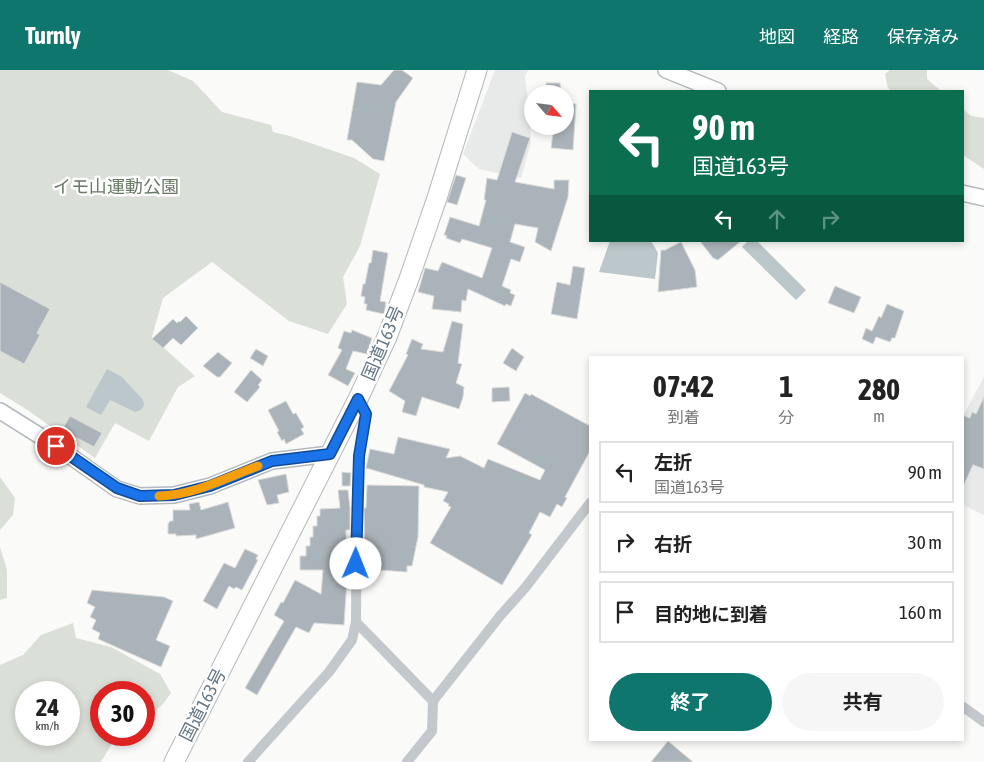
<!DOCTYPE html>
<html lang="ja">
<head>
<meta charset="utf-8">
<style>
  :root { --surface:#fff; --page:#f6f6f6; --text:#222; --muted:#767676; --line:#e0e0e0; --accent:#0f766e }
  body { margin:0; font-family:"Asap Condensed","Noto Sans JP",sans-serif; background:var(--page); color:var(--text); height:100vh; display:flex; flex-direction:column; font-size:19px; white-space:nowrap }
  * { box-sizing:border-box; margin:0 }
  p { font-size:16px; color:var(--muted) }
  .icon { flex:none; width:28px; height:28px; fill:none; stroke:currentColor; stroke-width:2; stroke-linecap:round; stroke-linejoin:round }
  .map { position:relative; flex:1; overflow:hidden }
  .panel { position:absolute; left:589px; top:286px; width:375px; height:385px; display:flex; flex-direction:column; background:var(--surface); border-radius:0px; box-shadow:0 2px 8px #0003 }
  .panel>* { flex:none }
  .guide { position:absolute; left:589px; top:20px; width:375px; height:152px; border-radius:0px; box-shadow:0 2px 8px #0003; background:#0b6e4f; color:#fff; overflow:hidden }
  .needle { width:32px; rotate:118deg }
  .controls { position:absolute; left:524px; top:15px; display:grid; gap:10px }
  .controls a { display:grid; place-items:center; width:50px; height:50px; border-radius:50%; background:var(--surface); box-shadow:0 2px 8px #0003; font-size:25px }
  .speed { position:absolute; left:15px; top:611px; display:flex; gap:10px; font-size:25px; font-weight:700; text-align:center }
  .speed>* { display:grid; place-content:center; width:65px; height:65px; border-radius:50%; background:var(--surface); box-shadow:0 2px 8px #0003; line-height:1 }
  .speed small { font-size:12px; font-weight:400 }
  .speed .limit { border:8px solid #d22; background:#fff; color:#111 }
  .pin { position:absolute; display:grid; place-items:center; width:42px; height:42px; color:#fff; margin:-21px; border:2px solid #fff; border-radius:50%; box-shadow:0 1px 5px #0007 }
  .me { position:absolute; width:55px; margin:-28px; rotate:1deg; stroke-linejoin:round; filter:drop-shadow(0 0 4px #0008) }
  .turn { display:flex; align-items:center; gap:18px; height:105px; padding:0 20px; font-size:22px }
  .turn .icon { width:65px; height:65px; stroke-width:2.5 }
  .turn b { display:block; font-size:35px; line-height:42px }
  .lanes { display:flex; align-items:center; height:48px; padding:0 20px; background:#0003; justify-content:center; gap:25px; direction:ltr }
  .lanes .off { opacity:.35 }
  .eta { display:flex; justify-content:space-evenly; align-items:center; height:85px; text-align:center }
  .eta b { font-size:30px; font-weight:700; line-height:35px }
  .primary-button { display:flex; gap:10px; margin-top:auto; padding:10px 20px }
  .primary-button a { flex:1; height:58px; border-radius:30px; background:var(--accent); color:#fff; font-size:20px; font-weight:700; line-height:58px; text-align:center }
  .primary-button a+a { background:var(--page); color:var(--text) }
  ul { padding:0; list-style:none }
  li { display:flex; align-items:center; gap:15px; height:62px; margin:0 10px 8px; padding:0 10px; border:2px solid var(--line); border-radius:0px }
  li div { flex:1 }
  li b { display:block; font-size:19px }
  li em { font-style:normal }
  header { display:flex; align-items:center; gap:30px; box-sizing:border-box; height:70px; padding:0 25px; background:var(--accent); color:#fff }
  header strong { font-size:24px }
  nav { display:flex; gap:28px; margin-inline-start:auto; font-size:18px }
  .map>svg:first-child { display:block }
</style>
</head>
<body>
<header>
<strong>Turnly</strong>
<nav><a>地図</a><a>経路</a><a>保存済み</a></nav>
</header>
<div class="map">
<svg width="984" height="692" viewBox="0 0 984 692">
  <rect width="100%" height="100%" fill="#fafaf8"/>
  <g fill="#e8e9e9">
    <polygon points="495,0 528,0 525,6 530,47 531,73 521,108 479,99 463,84"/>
    <polygon points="984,307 984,445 963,435 963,346"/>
  </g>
  <g fill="#dadfd7" fill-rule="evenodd">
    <polygon points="0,0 168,0 193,11 222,42 271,55 273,62 290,66 354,88 380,104 360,176 343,207 347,234 328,264 289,251 212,192 163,228 152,267 195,306 178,317 149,371 115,353 95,388 29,341 0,323"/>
    <polygon points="890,0 927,0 927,9 941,21 891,21 888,18 885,4"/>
    <polygon points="963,39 971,46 984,48 984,99 963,85"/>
    <polygon points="0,407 15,428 13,445 0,460"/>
    <polygon points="0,477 7,500 7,528 0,530"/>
    <path d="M73,553l3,15 35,9 49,27 11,19 -8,11 -19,16v-28h-43v43h16l-16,27h-101v-97l23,-10 18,-20zM26,622h43v43h-43z"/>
  </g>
  <g fill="#bbc7cb">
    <polygon points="610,171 651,171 658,183 655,209 599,202"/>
    <polygon points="748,171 757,171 806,220 796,230 742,177"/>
    <polygon points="107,299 122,307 143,330 144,335 141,340 135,342 110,330 101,345 86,337"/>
  </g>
  <g fill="#aab3b9" stroke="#dcdcda">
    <polygon points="394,0 402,0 413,8 396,32 384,91 373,89 352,70 347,70 357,12 381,15"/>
    <polygon points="546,13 560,13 561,24 547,24"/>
    <polygon points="565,33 576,34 573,80 551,78 554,56 565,56"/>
    <polygon points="512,62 530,68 515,112 554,119 554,110 569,110 568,127 551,181 535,172 538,158 515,154 510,172 525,177 520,192 511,189 502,216 511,220 510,223 515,225 511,236 506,234 505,236 468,219 466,231 462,230 461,242 432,239 434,226 418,222 425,198 438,201 442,192 482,208 492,178 462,169 460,173 446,168 447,166 444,165 450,147 479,156 486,130 484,130 485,123 487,108 497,110"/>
    <polygon points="456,105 466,108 457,135 447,132"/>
    <polygon points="700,171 741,171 718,190 713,188"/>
    <polygon points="681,172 695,200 697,217 658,222 661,180 665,180"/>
    <polygon points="373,180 388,183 380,231 386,232 384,244 366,240 367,234 364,234 365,227 361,226 363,214 365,214 369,193 371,193"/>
    <polygon points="573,196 585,198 577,249 551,244 557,212 570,215"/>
    <polygon points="0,212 50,239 37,263 40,265 24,294 0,281"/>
    <polygon points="835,216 861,227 854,243 828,233"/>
    <polygon points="887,234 904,241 895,268 892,268 890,272 876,267 873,274 862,269 866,258 872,261 879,246 881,248"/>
    <polygon points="186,246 198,258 181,275 173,268 163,278 152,269 173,249 177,253 179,251 180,252"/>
    <polygon points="452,251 463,254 458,293 462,294 456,313 464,317 463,327 459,339 422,327 416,346 402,342 405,331 389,321 408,285 406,284 412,269 423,274 421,279 443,282"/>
    <polygon points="352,260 372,268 367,284 353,281 346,299 355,303 348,316 328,305 342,280 338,278 344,261 351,263"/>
    <polygon points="512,278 524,287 516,301 503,293"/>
    <polygon points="256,279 268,286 263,296 250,288"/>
    <polygon points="218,282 232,293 220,307 217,307 203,296"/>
    <polygon points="251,300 262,310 258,315 260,317 247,332 234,322"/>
    <polygon points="509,317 510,331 492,332 492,318"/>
    <polygon points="525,323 530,326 531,324 590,356 590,381 565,427 567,428 562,437 557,434 550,447 540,442 529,463 532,465 502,515 430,473 451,437 448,436 449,434 443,431 448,422 424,417 424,415 366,398 370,379 394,384 398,367 450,379 446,388 460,386 484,398 488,389 540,410 545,400 497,374"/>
    <polygon points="984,327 984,399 973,395 962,419 962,345 970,348 972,342 976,344"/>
    <polygon points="286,331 293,344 296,343 304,357 301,359 304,364 286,374 284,369 282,371 277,362 279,361 268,340"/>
    <polygon points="70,346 102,363 94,377 62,360"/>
    <polygon points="342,402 351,403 350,416 342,416"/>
    <polygon points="286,404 289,422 277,425 279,433 267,435 258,410"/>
    <polygon points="367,415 419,416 418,467 412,496 407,496 407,502 365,499 364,438 366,438"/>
    <polygon points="338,420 348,420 350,438 350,460 346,460 346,470 342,471 342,510 347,510 344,555 314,553 309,563 296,557 257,625 245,618 284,551 274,545 281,532 283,533 295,510 321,524 323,500 300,500 300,486 306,486 306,476 310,476 310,467 313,467 313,456 317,456 317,446 320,446 320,439 340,438"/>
    <polygon points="199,432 201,440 228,432 235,458 196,469 196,465 176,466 176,464 168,464 168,454 170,451 173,451 173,440 190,440 189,434"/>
    <polygon points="245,479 258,485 256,489 258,490 242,520 236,517 234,519 229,516 217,539 203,531 224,493 235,498"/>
    <polygon points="92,520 164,527 173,531 156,570 170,576 161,597 98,569 100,563 92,559 96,550 90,547 95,537 87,533"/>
    <polygon points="668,671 693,692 651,692"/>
  </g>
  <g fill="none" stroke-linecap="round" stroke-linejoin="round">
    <defs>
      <g id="secondary">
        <polyline points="666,0 718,21"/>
        <polyline points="962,123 984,128"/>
        <polyline points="0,341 56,376 117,419 140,426 174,425 210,416 272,391 330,384"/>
      </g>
      <polyline id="highway" points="174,692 358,329 387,267 410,206 437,128 477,0"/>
    </defs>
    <use href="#secondary" stroke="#b3babf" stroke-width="18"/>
    <use href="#highway" stroke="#b4b9bd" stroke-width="21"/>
    <g stroke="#c3c8cc" stroke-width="10">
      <polyline points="356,552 433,631"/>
      <polyline points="962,636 984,652"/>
      <polyline points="248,692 329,602 352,570 356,552 357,418 359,386 366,344 358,329"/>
      <polyline points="407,692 432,661 433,631 500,546 525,518 590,433"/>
    </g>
    <use href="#secondary" stroke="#fff" stroke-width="15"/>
    <use href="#highway" stroke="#fff" stroke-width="19"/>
  </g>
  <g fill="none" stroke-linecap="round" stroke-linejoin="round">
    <defs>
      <polyline id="route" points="56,376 117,418 140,426 174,425 210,416 272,391 330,384 358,329 366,344 359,386 356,494"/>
    </defs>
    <use href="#route" stroke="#114b97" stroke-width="12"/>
    <use href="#route" stroke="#1a73e8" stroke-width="9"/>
    <path stroke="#f59e0b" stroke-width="9" d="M159,426c36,-1 66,-18 99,-30"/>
  </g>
  <g text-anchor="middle" stroke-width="5" stroke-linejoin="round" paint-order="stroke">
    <g font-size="18" fill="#687a64" stroke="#fff">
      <text x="116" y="123">イモ山運動公園</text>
    </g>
    <g font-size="18" fill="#657683" stroke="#fff">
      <text transform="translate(383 273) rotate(-67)" y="6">国道163号</text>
      <text transform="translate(203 635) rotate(-63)" y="6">国道163号</text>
    </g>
  </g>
</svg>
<div class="controls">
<a><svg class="needle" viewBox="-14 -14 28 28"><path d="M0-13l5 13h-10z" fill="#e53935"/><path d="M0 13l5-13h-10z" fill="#767676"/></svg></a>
</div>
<div class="speed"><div>24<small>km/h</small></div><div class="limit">30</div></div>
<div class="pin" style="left:56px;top:376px;background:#d93025"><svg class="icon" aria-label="arrive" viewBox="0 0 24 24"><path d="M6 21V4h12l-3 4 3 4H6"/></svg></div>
<svg class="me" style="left:356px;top:494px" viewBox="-20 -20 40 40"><circle r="19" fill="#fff"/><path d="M0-13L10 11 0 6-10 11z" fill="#1a73e8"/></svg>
<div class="guide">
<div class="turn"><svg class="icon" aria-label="left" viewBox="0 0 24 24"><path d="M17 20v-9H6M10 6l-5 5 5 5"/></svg><div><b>90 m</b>国道163号</div></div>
<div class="lanes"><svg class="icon" aria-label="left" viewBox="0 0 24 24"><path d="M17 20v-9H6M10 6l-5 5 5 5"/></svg><svg class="icon off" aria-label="ahead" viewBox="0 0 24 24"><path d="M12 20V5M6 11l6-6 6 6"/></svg><svg class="icon off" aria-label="right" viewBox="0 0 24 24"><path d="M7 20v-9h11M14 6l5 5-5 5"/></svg></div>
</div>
<section class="panel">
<div class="eta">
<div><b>07:42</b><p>到着</p></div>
<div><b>1</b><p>分</p></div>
<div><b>280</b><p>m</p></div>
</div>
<ul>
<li><svg class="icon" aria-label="left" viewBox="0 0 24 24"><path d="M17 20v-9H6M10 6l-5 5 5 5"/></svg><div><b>左折</b><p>国道163号</p></div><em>90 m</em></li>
<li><svg class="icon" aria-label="right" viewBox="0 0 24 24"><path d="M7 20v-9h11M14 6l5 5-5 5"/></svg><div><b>右折</b></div><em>30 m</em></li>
<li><svg class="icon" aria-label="arrive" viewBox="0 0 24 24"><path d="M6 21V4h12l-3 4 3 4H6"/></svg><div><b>目的地に到着</b></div><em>160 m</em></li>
</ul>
<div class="primary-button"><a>終了</a><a>共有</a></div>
</section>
</div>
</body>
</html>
